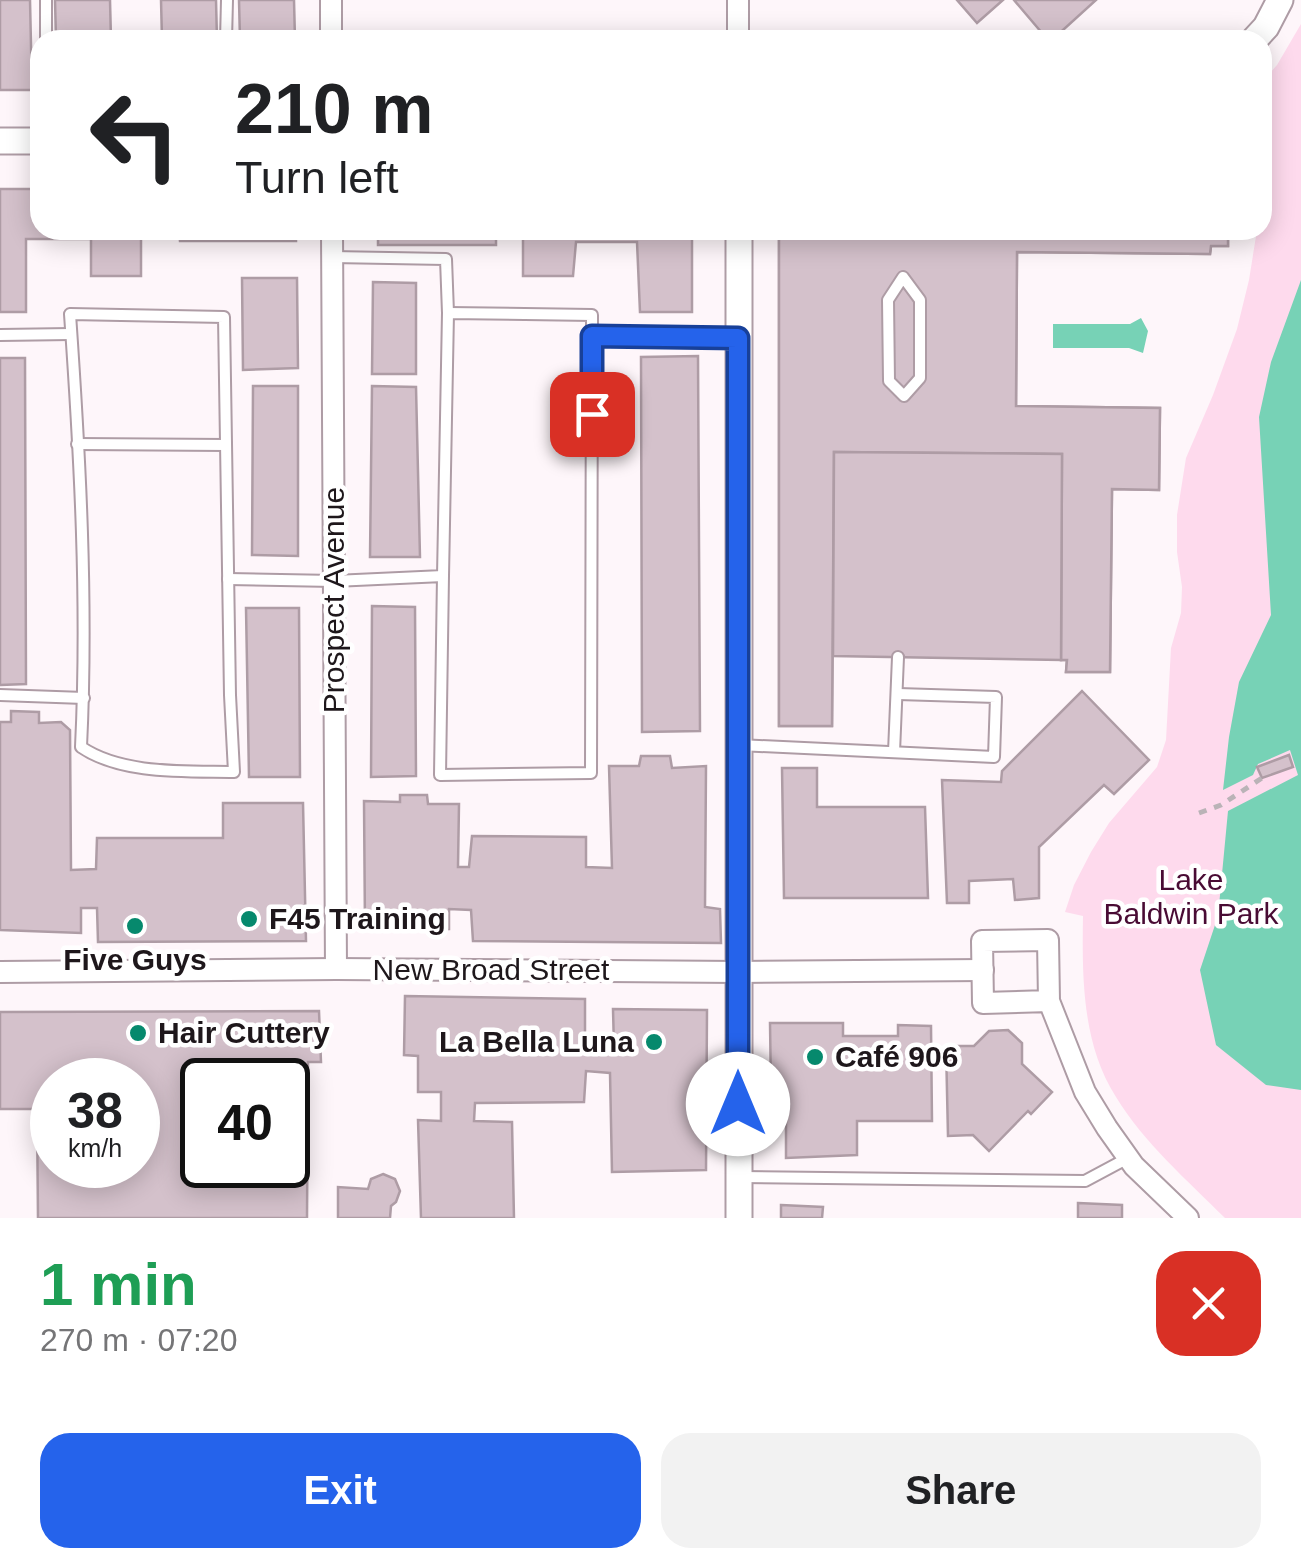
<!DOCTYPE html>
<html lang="en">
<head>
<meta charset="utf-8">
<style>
  :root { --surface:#fff; --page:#f2f2f2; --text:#202124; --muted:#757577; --accent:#2563eb }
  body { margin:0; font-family:Arial,sans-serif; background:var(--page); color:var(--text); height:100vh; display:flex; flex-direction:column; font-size:38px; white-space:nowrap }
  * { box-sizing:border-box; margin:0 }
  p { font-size:32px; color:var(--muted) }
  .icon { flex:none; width:55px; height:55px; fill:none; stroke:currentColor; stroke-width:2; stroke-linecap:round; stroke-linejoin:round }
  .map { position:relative; height:1218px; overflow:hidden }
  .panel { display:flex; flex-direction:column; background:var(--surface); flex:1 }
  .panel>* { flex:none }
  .hud { position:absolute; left:30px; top:30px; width:1242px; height:210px; border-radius:30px; box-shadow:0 5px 25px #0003; background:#fff; color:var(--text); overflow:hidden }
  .speed { position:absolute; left:30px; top:1058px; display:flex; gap:20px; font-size:50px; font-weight:700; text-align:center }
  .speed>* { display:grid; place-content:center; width:130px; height:130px; border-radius:50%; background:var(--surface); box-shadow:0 5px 25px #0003; line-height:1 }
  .speed small { font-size:25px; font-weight:400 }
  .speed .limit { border:5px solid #111; border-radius:15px; background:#fff; color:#111 }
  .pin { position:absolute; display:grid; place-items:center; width:85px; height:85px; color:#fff; margin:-42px; border-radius:20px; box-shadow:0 5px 15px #0006 }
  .me { position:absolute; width:110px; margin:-55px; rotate:0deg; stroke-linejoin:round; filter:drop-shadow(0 0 8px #0008) }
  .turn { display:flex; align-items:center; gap:35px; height:210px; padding:0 40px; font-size:45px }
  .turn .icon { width:130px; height:130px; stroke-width:2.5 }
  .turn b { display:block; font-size:70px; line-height:85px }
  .round { display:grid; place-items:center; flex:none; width:105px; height:105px; border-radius:30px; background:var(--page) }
  .summary { display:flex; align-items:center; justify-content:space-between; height:170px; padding:0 40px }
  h1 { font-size:60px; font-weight:700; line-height:75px; color:#1e9e55 }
  .action { display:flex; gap:20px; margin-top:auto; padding:20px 40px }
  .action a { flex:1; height:115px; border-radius:30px; background:var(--accent); color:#fff; font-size:40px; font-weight:700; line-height:115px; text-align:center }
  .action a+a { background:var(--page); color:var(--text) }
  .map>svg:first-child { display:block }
</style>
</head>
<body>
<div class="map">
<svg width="1301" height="1218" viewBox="0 0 1301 1218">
  <rect width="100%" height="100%" fill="#fef6fa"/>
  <path fill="#fedaed" d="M1301,24v1194h-76c-38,-38 -81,-75 -109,-121 -34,-53 -34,-120 -33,-181l-18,-4 9,-27 17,-33 18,-29 48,-56 9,-27 5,-92 10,-35 1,-26 -5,-35v-37l9,-57 27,-63 24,-66 12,-49 8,-50h5l1,-36 6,-20 -6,-6v-87l14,-16z"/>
  <g fill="#77d2b6">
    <polygon points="1301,280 1301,1090 1266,1085 1216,1045 1200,970 1218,916 1228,811 1298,775 1290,750 1258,764 1253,775 1223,790 1229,737 1239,682 1271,615 1259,417 1271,362"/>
    <polygon points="1141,318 1148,331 1143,353 1129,348 1053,348 1053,324 1130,324"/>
  </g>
  <g fill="#d4c1cb" stroke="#ae9ca5" stroke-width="2.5" fill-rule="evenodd">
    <polygon points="0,0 30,0 32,90 0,90"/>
    <polygon points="55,0 110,0 111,40 56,40"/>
    <polygon points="161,0 216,0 217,40 162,40"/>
    <polygon points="239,0 294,0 295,40 240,40"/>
    <polygon points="957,0 1003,0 977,23"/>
    <polygon points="1014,0 1096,0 1052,40 1048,40"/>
    <polygon points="0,189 40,189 40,230 141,230 141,276 91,276 91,239 26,239 26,312 0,312"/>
    <polygon points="179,230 296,230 296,241 180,241"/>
    <rect x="378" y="230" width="118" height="15"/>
    <polygon points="523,230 692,230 692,312 640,312 637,242 576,242 573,276 523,276"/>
    <polygon points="779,230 1228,230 1228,246 1211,246 1210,254 1017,252 1016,406 1160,408 1159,490 1112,489 1110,672 1066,672 1067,660 1061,660 1062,454 834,452 832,726 779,726"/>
    <polygon points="779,230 1228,230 1228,246 1211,246 1210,254 1017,252 1016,406 1160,408 1159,490 1112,489 1110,672 1066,672 1067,660 1061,660 1062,454 834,452 832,726 779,726"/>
    <polygon points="242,278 297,278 298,368 243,370"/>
    <polygon points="373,282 416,283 416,374 372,374"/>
    <polygon points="698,356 700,731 642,732 641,357"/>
    <polygon points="0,358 25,358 26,684 0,685"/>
    <polygon points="253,386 298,386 298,556 252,555"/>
    <polygon points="372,386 416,387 420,557 370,557"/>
    <polygon points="834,452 1062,454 1061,660 833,656"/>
    <polygon points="372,606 415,607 416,776 371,777"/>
    <polygon points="246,608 299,608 300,777 249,777"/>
    <polygon points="1082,691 1149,760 1114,794 1104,785 1039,847 1039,898 1015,900 1013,879 969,881 969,903 947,903 942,780 1001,782 1002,771"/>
    <polygon points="11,711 39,712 39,723 61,722 70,730 71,870 96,869 97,838 223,838 223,803 303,803 306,941 98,942 97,908 81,908 81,933 0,930 0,722 11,722"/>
    <polygon points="1289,755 1293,767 1262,778 1257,767"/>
    <polygon points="641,756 670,756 672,768 706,766 705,907 720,909 721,943 473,941 471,910 449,909 449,929 365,930 364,801 400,802 400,795 427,795 428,804 459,804 458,867 469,867 472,836 586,837 586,867 612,868 609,766 639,766"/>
    <polygon points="782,768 817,768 817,807 925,807 928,898 784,898"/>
    <polygon points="405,996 585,999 585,1047 614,1048 613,1009 707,1010 706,1170 612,1172 610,1073 586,1071 584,1102 475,1103 474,1121 512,1122 514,1218 421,1218 418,1120 441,1121 441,1092 418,1092 418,1056 404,1055"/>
    <path d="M319,1011l2,51h-13l-1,156h-269l-1,-109h-37v-97zM52,1080h86v85h-86zM202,1080h86v85h-86z"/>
    <polygon points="770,1023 843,1023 843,1036 898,1036 898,1025 931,1026 932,1121 857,1121 857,1155 786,1158 786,1091 771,1091"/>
    <polygon points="1008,1030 1022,1043 1022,1064 1052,1092 1031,1114 1028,1111 989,1151 973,1135 948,1136 946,1046 974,1046 989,1031"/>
    <polygon points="383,1174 395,1179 400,1191 396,1202 391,1206 390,1218 338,1218 338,1187 368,1189 371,1179"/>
    <polygon points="1078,1203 1122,1205 1122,1218 1078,1218"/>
    <polygon points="781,1205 823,1207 822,1218 781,1218"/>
  </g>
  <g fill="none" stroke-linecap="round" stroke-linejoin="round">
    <defs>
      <g id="service">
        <polyline points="46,40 46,0"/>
        <polyline points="226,40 227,0"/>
        <polyline points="332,257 446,259 448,313"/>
        <polygon points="903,277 920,300 920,378 904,396 889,381 888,300"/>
        <path d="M70,314l154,3 6,378 4,77c-48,-1 -112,3 -153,-25 7,-144 -1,-290 -11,-433z"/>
        <polyline points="0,335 71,334"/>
        <polyline points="592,337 736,339"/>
        <polyline points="77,444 226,445"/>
        <polyline points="228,579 334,581 443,576 440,775 591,773 592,315 448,313 443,576"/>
        <polyline points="0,695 84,698"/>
        <polyline points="739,745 994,757 996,697 898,694"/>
        <polyline points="894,752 898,657"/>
        <polyline points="740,1177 1085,1181 1128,1158"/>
      </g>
      <g id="minor">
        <polyline points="331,0 331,40"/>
        <polyline points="738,0 738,40"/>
        <polyline points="332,230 336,969"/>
        <polyline points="0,972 336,969 738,972 983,970"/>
        <polyline points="1049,1001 983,1003 982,941 1048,940 1049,1001 1085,1092 1107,1128 1134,1166 1188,1218"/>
      </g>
      <g id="tertiary">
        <polyline points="1254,40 1266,27 1280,0"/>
        <polyline points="0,141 40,141"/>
        <polyline points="739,230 739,1218"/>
      </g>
    </defs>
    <use href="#service" stroke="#ae9ca5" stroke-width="14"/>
    <use href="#minor" stroke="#ae9ca5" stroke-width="24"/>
    <use href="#tertiary" stroke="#ae9ca5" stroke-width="29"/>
    <polyline stroke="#bab3b7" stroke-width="5" stroke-dasharray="8 8" stroke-linecap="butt" points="1199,813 1221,805 1262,778"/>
    <use href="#service" stroke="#fff" stroke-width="10"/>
    <use href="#minor" stroke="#fff" stroke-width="20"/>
    <use href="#tertiary" stroke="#fff" stroke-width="25"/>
  </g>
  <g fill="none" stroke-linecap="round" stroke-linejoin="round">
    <defs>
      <polyline id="route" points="592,414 592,336 738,338 738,1104"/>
    </defs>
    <use href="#route" stroke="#184099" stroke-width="25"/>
    <use href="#route" stroke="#2563eb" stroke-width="18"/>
  </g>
  <g fill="#06896d" stroke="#fff" stroke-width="4">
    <circle cx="249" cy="919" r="10"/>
    <circle cx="135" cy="926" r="10"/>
    <circle cx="138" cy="1033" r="10"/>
    <circle cx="654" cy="1042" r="10"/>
    <circle cx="815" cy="1057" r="10"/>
  </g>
  <g text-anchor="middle" stroke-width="9" stroke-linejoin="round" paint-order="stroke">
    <g font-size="30" fill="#1e171b" stroke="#fff">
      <text transform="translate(334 600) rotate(-90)" y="10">Prospect Avenue</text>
      <text x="491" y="980">New Broad Street</text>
    </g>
    <g font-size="30" fill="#490b34" stroke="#fff">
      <text x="1191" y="890">Lake<tspan x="1191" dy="34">Baldwin Park</tspan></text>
    </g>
    <g font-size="30" font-weight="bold" fill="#1e171b" stroke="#fff" text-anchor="start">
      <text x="269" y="929">F45 Training</text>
      <text x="135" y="970" text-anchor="middle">Five Guys</text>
      <text x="158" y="1043">Hair Cuttery</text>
      <text x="634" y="1052" text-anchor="end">La Bella Luna</text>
      <text x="835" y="1067">Café 906</text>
    </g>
  </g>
</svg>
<div class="speed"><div>38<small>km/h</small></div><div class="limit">40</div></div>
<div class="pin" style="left:592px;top:414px;background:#d93025"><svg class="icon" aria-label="arrive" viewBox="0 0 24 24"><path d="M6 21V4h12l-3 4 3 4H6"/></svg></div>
<svg class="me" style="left:738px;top:1104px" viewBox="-20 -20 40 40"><circle r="19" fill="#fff"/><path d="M0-13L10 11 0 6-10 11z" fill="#2563eb"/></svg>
<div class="hud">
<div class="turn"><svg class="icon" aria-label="left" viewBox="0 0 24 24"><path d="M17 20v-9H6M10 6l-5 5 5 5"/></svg><div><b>210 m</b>Turn left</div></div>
</div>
</div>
<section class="panel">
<div class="summary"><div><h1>1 min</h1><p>270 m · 07:20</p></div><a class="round" style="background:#d93025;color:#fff"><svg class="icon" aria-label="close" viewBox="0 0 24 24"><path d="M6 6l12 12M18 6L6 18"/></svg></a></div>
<div class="action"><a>Exit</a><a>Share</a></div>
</section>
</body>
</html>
